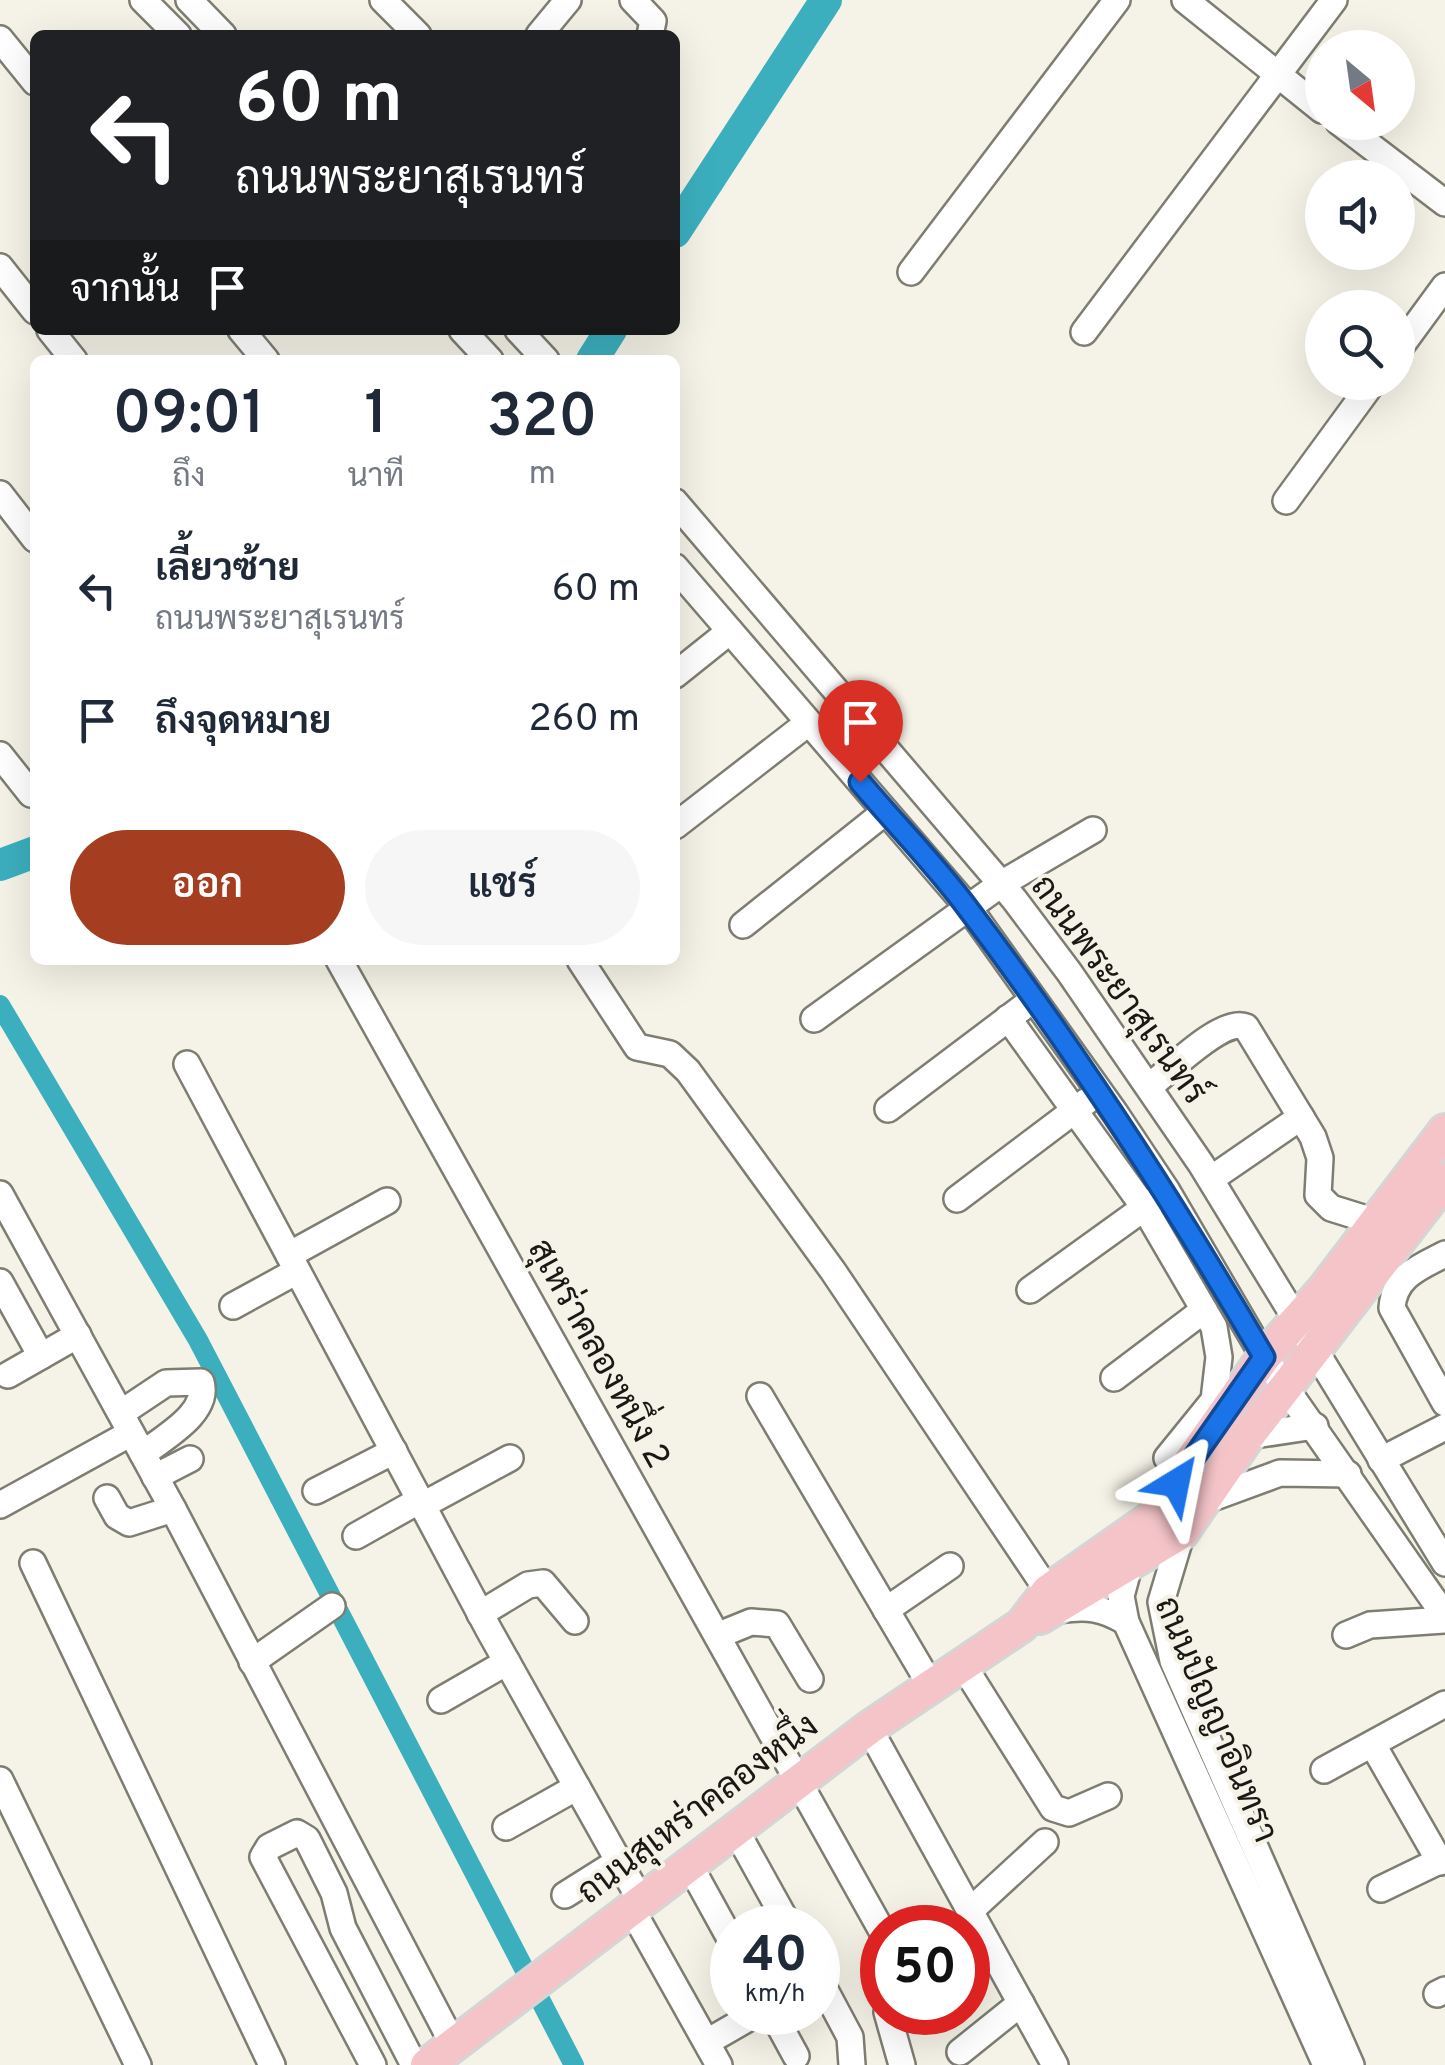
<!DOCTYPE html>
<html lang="th">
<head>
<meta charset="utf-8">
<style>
  :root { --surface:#fff; --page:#f6f6f7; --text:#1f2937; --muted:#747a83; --accent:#a53d20 }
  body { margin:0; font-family:Overpass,Sarabun,sans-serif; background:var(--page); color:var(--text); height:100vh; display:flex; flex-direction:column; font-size:38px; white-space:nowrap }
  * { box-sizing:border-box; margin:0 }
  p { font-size:32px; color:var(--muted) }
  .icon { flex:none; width:55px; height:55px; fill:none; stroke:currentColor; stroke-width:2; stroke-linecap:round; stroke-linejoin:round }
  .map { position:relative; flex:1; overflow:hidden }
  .drawer { position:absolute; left:30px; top:355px; width:650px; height:610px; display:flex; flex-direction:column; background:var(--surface); border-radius:15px; box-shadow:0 10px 40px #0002 }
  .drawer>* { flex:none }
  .hud { position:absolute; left:30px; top:30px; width:650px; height:305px; border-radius:15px; box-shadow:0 10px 40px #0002; background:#202124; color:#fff; overflow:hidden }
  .needle { width:65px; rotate:151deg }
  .controls { position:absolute; left:1305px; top:30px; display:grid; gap:20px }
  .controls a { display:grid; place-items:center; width:110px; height:110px; border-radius:50%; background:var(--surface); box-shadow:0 10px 40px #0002; font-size:50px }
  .speed { position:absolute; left:710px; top:1905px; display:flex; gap:20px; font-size:50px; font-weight:700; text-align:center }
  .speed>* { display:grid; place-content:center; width:130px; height:130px; border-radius:50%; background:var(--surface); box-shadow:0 10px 40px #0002; line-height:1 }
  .speed small { font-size:25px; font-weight:400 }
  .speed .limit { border:15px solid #d22; background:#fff; color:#111 }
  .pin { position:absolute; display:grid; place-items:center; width:85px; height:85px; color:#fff; margin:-102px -42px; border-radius:50% 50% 50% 0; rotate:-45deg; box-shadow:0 0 10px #0007 }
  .pin .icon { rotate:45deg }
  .me { position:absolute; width:110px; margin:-55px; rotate:35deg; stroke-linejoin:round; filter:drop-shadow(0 0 8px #0008) }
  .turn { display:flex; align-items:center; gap:35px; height:210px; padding:0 40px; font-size:45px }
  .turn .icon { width:130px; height:130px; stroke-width:2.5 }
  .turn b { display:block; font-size:70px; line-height:85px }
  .then { display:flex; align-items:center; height:95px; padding:0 40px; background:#0003; gap:20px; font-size:38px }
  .eta { display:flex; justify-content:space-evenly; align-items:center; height:170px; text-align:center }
  .eta b { font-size:60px; font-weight:600; line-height:70px }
  .action { display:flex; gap:20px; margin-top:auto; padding:20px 40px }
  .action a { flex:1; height:115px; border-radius:60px; background:var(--accent); color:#fff; font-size:40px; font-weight:600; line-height:115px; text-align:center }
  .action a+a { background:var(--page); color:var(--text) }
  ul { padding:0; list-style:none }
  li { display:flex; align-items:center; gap:30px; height:130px; padding:0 40px }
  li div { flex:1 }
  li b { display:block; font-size:38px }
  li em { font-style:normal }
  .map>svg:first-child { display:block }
</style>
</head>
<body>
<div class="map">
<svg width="1445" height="2065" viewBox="0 0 1445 2065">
  <rect width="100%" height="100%" fill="#f5f3e7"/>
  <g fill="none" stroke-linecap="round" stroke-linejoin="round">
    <polyline stroke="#3bafbe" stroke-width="20" points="0,1005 198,1340 574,2065"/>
    <g stroke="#3bafbe" stroke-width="32">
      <polyline points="675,232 826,0"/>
      <polyline points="592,360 611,330"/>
      <polyline points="0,865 35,852"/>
    </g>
    <defs>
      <g id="minor">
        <polyline points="143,0 178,35"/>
        <polyline points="189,0 223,35"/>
        <polyline points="383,0 418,35"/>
        <polyline points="633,0 653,21 650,35"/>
        <polyline points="1185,0 1322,110"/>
        <polyline points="539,35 568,0"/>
        <polyline points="0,39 35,82"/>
        <polyline points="1339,122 1445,203"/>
        <polyline points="0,267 35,311"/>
        <polyline points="911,272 1117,0"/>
        <polyline points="50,330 74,360"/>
        <polyline points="241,330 266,360"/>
        <polyline points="462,330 490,360"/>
        <polyline points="518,330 546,360"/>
        <polyline points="1084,332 1334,0"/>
        <polyline points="1398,350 1445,286"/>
        <polyline points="0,494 35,539"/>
        <polyline points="1286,501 1373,382"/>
        <polyline points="675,502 1014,899 1069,972 1201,1164 1445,1563"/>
        <polyline points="675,567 968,907 1115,1113 1167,1191 1264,1357 1445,1616"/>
        <polyline points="675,675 730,631"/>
        <polyline points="0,755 31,794"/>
        <polyline points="675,826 808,723"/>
        <polyline points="743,925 885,812"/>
        <polyline points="339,960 882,1931"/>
        <polyline points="580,960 637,1047 670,1054 688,1071 833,1271 1048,1591"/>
        <polyline points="1008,1018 1144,1207 1214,1327 1219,1357 1214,1400 1167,1458"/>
        <polyline points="814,1019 1001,884 1093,830"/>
        <polyline points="187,1064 489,1630 641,1901"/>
        <path d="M1150,1086c19,-15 74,-70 96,-59l67,110 7,21 -2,37 13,13 45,14"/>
        <polyline points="888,1109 1022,1008"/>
        <polyline points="1211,1179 1301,1117"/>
        <polyline points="0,1194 173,1509 453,2044"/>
        <polyline points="957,1199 1087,1101"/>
        <path d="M1445,1254c-25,13 -51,22 -53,54l53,95"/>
        <polyline points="289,1255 387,1201"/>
        <polyline points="0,1282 41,1356"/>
        <polyline points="1030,1290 1155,1200"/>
        <polyline points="233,1306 297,1271"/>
        <polyline points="8,1375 78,1335"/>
        <polyline points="1114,1378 1204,1310"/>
        <polyline points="760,1396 931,1686"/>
        <path d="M121,1413l45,-30 35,-1c9,31 -37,55 -58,72"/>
        <polyline points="1248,1436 1315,1426"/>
        <polyline points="1381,1460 1445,1427"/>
        <polyline points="155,1477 190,1459"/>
        <polyline points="316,1491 394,1451"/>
        <polyline points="107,1498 117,1516 129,1523 173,1509"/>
        <polyline points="1204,1501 1280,1473 1348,1474"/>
        <polyline points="0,1505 131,1433"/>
        <polyline points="423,1505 510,1458"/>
        <polyline points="1182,1532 1161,1602 1173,1661 1351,2065"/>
        <polyline points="356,1536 420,1500"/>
        <polyline points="1132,1555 1121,1596 1126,1622 1326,2065"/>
        <polyline points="33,1563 272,2065"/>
        <polyline points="886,1610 950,1566"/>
        <path d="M1059,1610c27,-4 43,-3 67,12"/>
        <polyline points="480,1614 528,1585 543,1583 575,1621"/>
        <polyline points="719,1635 751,1622 777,1624 810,1679"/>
        <polyline points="1346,1635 1370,1625 1445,1620"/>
        <polyline points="252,1662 332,1606"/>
        <polyline points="963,1665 1053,1808 1069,1813 1108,1796"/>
        <polyline points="441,1700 507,1662"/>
        <polyline points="869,1728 1055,2065"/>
        <polyline points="1373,1745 1440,1862"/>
        <polyline points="1324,1770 1445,1704"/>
        <polyline points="0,1780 138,2065"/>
        <polyline points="506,1827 577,1787"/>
        <polyline points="735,1829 790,1928"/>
        <polyline points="689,1864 732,1942"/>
        <polyline points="1381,1889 1445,1858"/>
        <polyline points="565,1895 619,1861"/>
        <polyline points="631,1908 719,2065"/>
        <polyline points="970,1911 1045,1842"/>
        <polyline points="818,1977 850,2037 852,2065"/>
        <polyline points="1437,1994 1445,1990"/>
        <polyline points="772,2012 796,2056"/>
        <polyline points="887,2012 902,2065"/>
        <polyline points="707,2042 759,2012"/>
        <polyline points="960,2052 1021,2003"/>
        <polyline points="373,2065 263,1857 269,1847 297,1833 307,1839 334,1893 343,1928 414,2065"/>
      </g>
      <g id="major">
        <polyline points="1157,1509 1264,1357 1323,1291 1445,1131"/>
        <polyline points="1040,1617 1182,1532 1248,1436 1445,1180"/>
        <polyline points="427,2065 869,1728 1022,1625 1048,1591 1149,1520 1162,1516 1177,1521 1182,1532"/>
      </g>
    </defs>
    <use href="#minor" stroke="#7e7d72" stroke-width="30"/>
    <use href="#major" stroke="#d6d5d5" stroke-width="38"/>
    <use href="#minor" stroke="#fff" stroke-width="25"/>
    <use href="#major" stroke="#f4c4c8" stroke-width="32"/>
  </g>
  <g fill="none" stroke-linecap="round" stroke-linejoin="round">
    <defs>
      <path id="route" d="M860,782c36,43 76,83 109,128 109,144 204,291 295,447l-88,126"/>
    </defs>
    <use href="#route" stroke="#114b97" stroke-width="25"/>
    <use href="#route" stroke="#1a73e8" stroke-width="18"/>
  </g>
  <g text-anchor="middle" stroke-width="8" stroke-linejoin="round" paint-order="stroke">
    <g font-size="35" fill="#191814" stroke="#f5f3e7">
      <text transform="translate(1120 989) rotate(54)" y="12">ถนนพระยาสุเรนทร์</text>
      <text transform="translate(600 1353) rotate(61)" y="12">สุเหร่าคลองหนึ่ง 2</text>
      <text transform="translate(1217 1719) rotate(67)" y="12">ถนนปัญญาอินทรา</text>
      <text transform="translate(697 1808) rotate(-37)" y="12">ถนนสุเหร่าคลองหนึ่ง</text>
    </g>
  </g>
</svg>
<div class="controls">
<a><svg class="needle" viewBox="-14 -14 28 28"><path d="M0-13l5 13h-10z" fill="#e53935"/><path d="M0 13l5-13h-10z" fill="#747a83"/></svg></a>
<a><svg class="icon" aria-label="sound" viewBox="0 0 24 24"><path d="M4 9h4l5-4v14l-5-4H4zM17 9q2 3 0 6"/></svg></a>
<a><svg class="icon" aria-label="search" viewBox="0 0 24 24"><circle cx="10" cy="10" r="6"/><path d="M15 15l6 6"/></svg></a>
</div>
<div class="speed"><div>40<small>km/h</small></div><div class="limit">50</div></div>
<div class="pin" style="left:860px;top:782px;background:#d93025"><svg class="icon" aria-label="arrive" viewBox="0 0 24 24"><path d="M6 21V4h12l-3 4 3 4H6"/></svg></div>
<svg class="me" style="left:1176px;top:1483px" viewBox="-20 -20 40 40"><path d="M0-17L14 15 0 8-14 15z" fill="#1a73e8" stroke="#fff" stroke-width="4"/></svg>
<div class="hud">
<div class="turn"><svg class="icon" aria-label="left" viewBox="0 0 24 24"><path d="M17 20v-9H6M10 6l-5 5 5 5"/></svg><div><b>60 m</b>ถนนพระยาสุเรนทร์</div></div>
<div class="then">จากนั้น<svg class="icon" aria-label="arrive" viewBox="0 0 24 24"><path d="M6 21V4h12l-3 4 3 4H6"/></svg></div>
</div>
<section class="drawer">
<div class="eta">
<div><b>09:01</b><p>ถึง</p></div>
<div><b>1</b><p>นาที</p></div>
<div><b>320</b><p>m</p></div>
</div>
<ul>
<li><svg class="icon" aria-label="left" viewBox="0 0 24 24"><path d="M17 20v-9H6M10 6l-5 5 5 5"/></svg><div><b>เลี้ยวซ้าย</b><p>ถนนพระยาสุเรนทร์</p></div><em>60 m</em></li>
<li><svg class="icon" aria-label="arrive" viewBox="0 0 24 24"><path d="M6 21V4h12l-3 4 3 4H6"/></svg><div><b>ถึงจุดหมาย</b></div><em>260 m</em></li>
</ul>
<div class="action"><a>ออก</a><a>แชร์</a></div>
</section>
</div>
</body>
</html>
